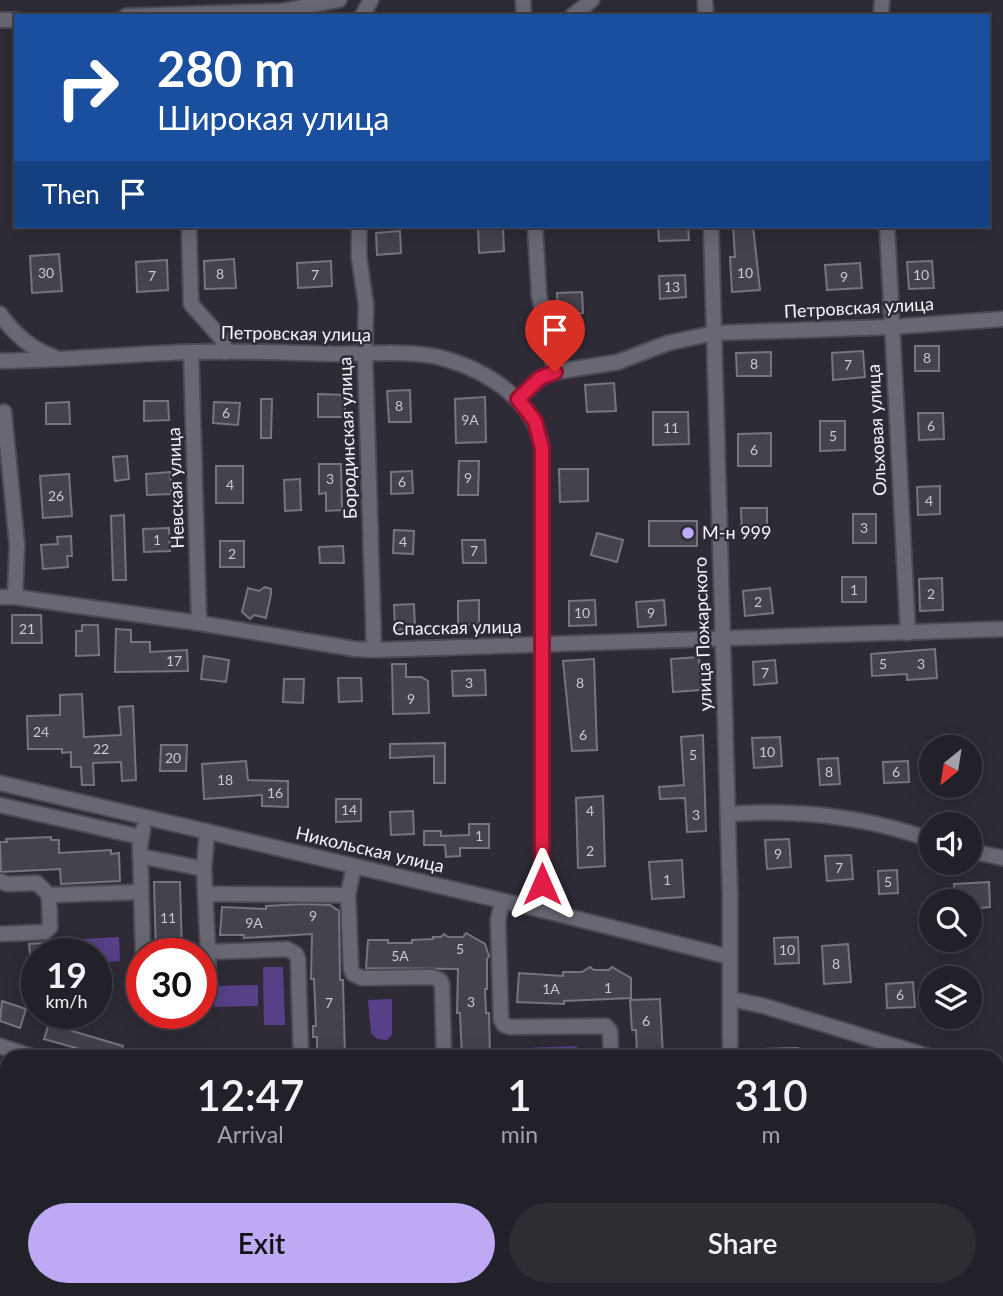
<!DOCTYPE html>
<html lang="en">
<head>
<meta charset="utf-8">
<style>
  :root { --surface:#222028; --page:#2e2d34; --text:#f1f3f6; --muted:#a2a3a8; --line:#3f3e45; --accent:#bea9f5 }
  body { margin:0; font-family:Lato,sans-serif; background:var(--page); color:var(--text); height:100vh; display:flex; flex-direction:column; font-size:26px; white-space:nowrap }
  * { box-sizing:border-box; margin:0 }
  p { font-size:23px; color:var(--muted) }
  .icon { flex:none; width:38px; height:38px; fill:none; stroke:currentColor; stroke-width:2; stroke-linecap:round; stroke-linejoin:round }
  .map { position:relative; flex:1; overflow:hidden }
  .details { position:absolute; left:0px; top:1050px; width:1004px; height:247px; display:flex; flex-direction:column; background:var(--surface); border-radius:21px 21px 0 0; box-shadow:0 4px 18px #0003,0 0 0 2px var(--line) }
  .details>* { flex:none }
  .top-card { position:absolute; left:14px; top:14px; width:976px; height:214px; border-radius:0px; box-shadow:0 4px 18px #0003,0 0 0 2px var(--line); background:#1a4fa0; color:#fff; overflow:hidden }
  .needle { width:46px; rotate:210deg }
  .fabs { position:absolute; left:919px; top:735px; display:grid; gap:14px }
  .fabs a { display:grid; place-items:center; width:63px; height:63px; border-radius:50%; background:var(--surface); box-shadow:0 4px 18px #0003,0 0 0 2px var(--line); font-size:35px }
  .speed { position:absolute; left:21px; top:938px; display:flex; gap:14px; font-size:35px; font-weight:700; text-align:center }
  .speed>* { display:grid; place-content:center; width:91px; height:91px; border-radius:50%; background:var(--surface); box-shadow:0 4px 18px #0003,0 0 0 2px var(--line); line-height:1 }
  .speed small { font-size:18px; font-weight:400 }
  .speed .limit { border:10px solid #d22; background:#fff; color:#111 }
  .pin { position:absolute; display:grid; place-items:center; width:60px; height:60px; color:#fff; margin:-72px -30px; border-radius:50% 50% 50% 0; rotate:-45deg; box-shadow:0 0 7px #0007 }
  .pin .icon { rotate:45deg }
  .me { position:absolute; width:77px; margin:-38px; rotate:0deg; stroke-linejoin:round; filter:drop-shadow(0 0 5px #0008) }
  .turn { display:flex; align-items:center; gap:24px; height:147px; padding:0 28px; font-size:32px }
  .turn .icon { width:91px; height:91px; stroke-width:2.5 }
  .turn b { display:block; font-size:49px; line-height:60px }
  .then { display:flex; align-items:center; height:66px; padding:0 28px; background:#0003; gap:14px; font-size:26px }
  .eta { display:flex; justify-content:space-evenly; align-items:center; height:119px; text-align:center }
  .eta b { font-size:42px; font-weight:600; line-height:49px }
  .cta { display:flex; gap:14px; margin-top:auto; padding:14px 28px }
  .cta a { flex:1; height:80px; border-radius:42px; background:var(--accent); color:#111; font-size:28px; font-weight:600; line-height:80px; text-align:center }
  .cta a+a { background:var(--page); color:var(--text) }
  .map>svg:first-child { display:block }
</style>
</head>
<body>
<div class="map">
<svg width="1003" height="1296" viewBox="0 0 1003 1296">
  <rect width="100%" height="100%" fill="#2e2b36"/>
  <g fill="#574087">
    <polygon points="119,937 120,961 96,963 96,954 83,954 83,939"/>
    <polygon points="283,967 285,1025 264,1025 263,967"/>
    <polygon points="258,985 258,1006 214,1007 214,986"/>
    <polygon points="392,999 392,1035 387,1040 377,1039 371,1033 368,1000"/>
    <polygon points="577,1046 578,1057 526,1057 526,1048"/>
    <polygon points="998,1102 1003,1103 1003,1296 754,1296 754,1290 998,1290"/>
  </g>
  <g fill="#45424e" stroke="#777481" stroke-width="2">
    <polygon points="478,226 503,226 504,251 479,253"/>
    <polygon points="658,226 688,226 689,240 659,241"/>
    <polygon points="733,226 753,226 760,290 732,292 730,257 735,257"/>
    <polygon points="400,231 401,253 377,255 376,233"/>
    <polygon points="59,254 62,291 32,293 30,256"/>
    <polygon points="234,259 236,288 205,289 204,261"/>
    <polygon points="167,260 168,290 137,292 136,262"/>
    <polygon points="331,261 332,286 298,288 297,263"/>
    <polygon points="932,261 934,288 909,289 907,262"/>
    <polygon points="860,263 862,288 827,290 825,265"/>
    <polygon points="685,275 686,297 660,299 659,276"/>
    <polygon points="582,292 583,313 558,315 557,293"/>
    <rect x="915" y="346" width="24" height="25"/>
    <polygon points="863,351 865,377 833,380 832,353"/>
    <polygon points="771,352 771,376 737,376 736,353"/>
    <polygon points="614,383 616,411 587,412 585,385"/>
    <polygon points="410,390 411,422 389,422 387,391"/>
    <polygon points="318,394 345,395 345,417 318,417"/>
    <polygon points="485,397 486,442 456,443 455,399"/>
    <polygon points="261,399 272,399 271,438 261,438"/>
    <polygon points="144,401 168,401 169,420 144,421"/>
    <polygon points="69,402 70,424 46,424 46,403"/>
    <polygon points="214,402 240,403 238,425 213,423"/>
    <polygon points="653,412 688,412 689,444 653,445"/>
    <polygon points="918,413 943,413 944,439 919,440"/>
    <polygon points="820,421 845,421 845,450 820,451"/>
    <polygon points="771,433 771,466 738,466 738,434"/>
    <polygon points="127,456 129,479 115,481 113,457"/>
    <polygon points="459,461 479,461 478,495 458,495"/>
    <polygon points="319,464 341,464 342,510 326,511 326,493 319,494"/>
    <rect x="216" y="466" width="27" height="37"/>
    <polygon points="559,469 588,469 588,501 560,502"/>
    <polygon points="412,471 413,493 391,494 391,472"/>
    <polygon points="170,472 172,494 147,495 146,474"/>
    <polygon points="69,474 72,516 43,518 40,476"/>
    <polygon points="300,479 301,510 285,511 284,480"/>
    <polygon points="940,486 940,514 918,515 917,487"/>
    <polygon points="741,508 767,508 767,534 742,535"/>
    <rect x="853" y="514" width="23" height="29"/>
    <polygon points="124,515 126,580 113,580 111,516"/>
    <rect x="649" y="521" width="48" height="25"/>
    <polygon points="169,528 170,551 144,552 143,529"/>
    <polygon points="394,530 414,531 413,554 393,553"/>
    <polygon points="597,533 623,540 617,562 591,555"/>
    <polygon points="71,536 72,556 67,556 68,567 43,569 41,545 58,544 57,537"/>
    <polygon points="462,540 485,540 486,563 463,563"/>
    <rect x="220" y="541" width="24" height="26"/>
    <polygon points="343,546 344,563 320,563 319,547"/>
    <rect x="842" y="577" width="24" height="25"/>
    <polygon points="942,578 943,610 920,611 919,579"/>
    <polygon points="265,587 271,589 271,594 266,618 254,615 250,619 242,612 248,588 259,591"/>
    <polygon points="770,588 773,613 745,616 743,591"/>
    <polygon points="479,600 479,624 458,625 458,601"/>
    <polygon points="595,600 596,625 569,626 569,601"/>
    <polygon points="664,600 666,625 638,627 636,602"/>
    <polygon points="414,604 415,629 395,630 394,605"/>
    <polygon points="12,615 41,615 42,643 12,643"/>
    <polygon points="82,625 98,625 99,655 76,656 76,631 82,631"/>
    <polygon points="116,629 131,630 131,642 150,642 150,652 187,650 188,671 115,672"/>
    <polygon points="935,649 937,678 907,680 907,674 872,676 871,654"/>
    <polygon points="204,656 229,660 226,682 201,679"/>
    <polygon points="699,657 701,690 673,692 671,659"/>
    <polygon points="594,659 597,750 572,751 563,661"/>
    <polygon points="775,660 777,683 754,685 753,662"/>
    <polygon points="392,664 406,664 406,677 421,677 428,681 429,713 393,714"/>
    <polygon points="485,670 486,695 453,696 452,671"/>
    <polygon points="338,678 361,678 362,701 339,702"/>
    <polygon points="284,679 304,679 303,703 283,702"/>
    <polygon points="82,694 84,737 121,735 119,707 133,706 136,780 122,781 121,762 93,763 94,785 82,785 81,767 71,767 71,752 62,753 62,749 28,749 27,716 60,715 60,695"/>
    <polygon points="703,735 706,831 687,832 685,798 660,799 659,787 684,785 681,737"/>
    <polygon points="780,737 782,766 754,768 752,738"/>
    <polygon points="445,743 445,783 434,783 434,756 390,758 390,744"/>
    <polygon points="161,745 187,745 186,771 160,771"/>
    <polygon points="838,758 840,784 820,785 818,759"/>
    <polygon points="246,761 248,780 288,781 288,807 262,806 262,795 204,799 202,764"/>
    <polygon points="908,761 909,782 884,783 883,762"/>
    <polygon points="603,796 605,866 578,868 576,798"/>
    <polygon points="336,799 361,799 361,821 336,822"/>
    <polygon points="413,811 414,834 391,835 390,812"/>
    <polygon points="469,824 489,824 489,848 460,848 460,856 446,857 445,845 424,845 424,831 441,831 441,836 469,835"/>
    <polygon points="51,837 51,840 59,840 59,853 111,850 111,854 119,853 120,881 61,884 60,869 1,872 0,842 7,842 6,839"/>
    <polygon points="789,839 791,867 767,869 765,840"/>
    <polygon points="851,855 853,879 827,881 825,856"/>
    <polygon points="682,860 684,897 652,899 649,862"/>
    <polygon points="897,870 898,893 879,894 878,871"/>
    <polygon points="154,882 180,882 182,954 156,954"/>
    <polygon points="989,882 990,907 970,909 970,901 955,901 954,884"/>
    <polygon points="302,904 330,905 339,911 340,980 343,980 345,1057 317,1057 317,1037 313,1037 313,1026 316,1026 314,979 311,979 312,934 244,938 244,935 220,935 222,907 266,909 266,906"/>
    <polygon points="466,933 485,944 489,956 487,959 487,989 485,989 486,1013 489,1013 490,1057 462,1057 460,1013 457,1013 458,969 366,968 368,940 388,940 388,943 412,943 412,940 433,939 433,937 441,937 444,934 448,937 463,937"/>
    <polygon points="798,937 799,963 775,964 774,938"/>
    <polygon points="55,942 56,952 30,954 29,944"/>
    <polygon points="848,944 851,982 824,984 822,946"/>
    <polygon points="590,967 594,970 609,970 612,967 631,978 631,998 564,1001 564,1004 517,1002 519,973 563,976 563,972 582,972"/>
    <polygon points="913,982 915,1007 887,1008 886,984"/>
    <polygon points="660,999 663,1057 637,1057 636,1030 632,1030 630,1000"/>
    <polygon points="2,1001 26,1009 20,1028 0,1021"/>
    <polygon points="51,1017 71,1023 69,1030 123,1046 120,1057 108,1057 44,1039"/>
    <polygon points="798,1048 799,1057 761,1057 761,1049"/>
  </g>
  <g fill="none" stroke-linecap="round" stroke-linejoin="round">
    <defs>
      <g id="minor">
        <polyline points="523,0 524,16"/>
        <polyline points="705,0 706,16"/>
        <polyline points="126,16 282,11 339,0"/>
        <polyline points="362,16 371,0"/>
        <polyline points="572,16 592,0"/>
        <polyline points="881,16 882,0"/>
        <polyline points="0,20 16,20"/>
        <polyline points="189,226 191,304 223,340 224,352"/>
        <polyline points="359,226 359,257 366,305 365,354 374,650"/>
        <polyline points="535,226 539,295 555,372"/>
        <polyline points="711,226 730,893 730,1057"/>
        <polyline points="887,226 908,633"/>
        <path d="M0,314c15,21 30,34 54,43"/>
        <polyline points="191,352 199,623"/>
        <path d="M0,361c64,-1 128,-7 191,-9 48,-2 96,1 144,2 29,0 80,-4 107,4 44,12 93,42 100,90v462"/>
        <polyline points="518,399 540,378 555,372 618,362 668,343 714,333 891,327 1003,319"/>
        <polyline points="4,412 17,545 15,597"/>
        <polyline points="0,597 15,597 199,623 355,649 374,650 1003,629"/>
        <polyline points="0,783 542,910 730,957"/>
        <polyline points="0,805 141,837"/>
        <path d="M728,814c70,-5 137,2 203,26"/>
        <polyline points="143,829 140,846 143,954"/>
        <polyline points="207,831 204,869 208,952 287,949 296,954 298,959 301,1057"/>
        <polyline points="970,851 1003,858"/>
        <polyline points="140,856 204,869"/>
        <polyline points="354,866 348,895 351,969 353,974 362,978 432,977 440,980 442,984 444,1057"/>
        <polyline points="0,881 7,884 37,883 49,895 141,892"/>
        <polyline points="205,894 348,895"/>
        <polyline points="502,901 498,921 501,1020 504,1025 510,1027 606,1026 610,1031 611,1057"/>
        <polyline points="1,934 45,932 50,927 49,895"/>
        <polyline points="201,978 208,966 208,952"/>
        <polyline points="730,999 764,1006 931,1057"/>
        <polyline points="0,1046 33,1057"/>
        <polyline points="998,1078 1003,1080"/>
        <polyline points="0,1218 7,1221"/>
        <polyline points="155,1290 156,1296"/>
        <polyline points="536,1290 536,1296"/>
        <polyline points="624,1290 625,1296"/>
        <polyline points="736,1290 737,1296"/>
      </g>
    </defs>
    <use href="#minor" stroke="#4c4952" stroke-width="18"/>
    <use href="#minor" stroke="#6a6774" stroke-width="14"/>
  </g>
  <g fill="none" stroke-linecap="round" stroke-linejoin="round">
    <defs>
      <polyline id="route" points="542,884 542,448 535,421 518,399 540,378 555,372"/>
    </defs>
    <use href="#route" stroke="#92132f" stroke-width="18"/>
    <use href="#route" stroke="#e11d48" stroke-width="12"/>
  </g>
  <circle fill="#bea9f5" stroke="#2e2b36" stroke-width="2.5" cx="688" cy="533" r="7"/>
  <g text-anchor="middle" stroke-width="5" stroke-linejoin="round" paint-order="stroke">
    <g font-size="14" fill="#c9c7d0">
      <text x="46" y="278">30</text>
      <text x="745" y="278">10</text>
      <text x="220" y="279">8</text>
      <text x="315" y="280">7</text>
      <text x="921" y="280">10</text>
      <text x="152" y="281">7</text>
      <text x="844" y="282">9</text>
      <text x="672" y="292">13</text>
      <text x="927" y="363">8</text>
      <text x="754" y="369">8</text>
      <text x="848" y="370">7</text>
      <text x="399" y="411">8</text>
      <text x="226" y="418">6</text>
      <text x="470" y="425">9А</text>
      <text x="931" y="431">6</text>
      <text x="671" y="433">11</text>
      <text x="833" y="441">5</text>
      <text x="754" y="455">6</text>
      <text x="468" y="483">9</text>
      <text x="330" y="484">3</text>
      <text x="402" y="487">6</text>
      <text x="230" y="490">4</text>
      <text x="56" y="501">26</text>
      <text x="929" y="506">4</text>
      <text x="864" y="533">3</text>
      <text x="157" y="545">1</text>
      <text x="403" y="547">4</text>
      <text x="474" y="556">7</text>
      <text x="232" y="559">2</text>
      <text x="854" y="595">1</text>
      <text x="931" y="599">2</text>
      <text x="758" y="607">2</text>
      <text x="582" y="618">10</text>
      <text x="651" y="618">9</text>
      <text x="27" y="634">21</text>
      <text x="174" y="666">17</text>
      <text x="883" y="669">5</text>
      <text x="921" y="669">3</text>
      <text x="765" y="678">7</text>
      <text x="469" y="688">3</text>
      <text x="580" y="688">8</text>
      <text x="411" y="704">9</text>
      <text x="41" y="737">24</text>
      <text x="583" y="740">6</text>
      <text x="101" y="754">22</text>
      <text x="767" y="757">10</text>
      <text x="693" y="760">5</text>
      <text x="173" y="763">20</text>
      <text x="829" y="777">8</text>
      <text x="896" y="777">6</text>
      <text x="225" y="785">18</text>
      <text x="275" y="798">16</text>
      <text x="349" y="815">14</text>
      <text x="590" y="816">4</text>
      <text x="696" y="820">3</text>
      <text x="479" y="841">1</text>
      <text x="590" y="856">2</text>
      <text x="778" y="859">9</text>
      <text x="839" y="873">7</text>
      <text x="667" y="885">1</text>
      <text x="888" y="887">5</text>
      <text x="313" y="921">9</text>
      <text x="168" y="923">11</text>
      <text x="254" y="928">9А</text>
      <text x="460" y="954">5</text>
      <text x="787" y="955">10</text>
      <text x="400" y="961">5А</text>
      <text x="836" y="969">8</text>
      <text x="608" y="993">1</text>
      <text x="551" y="994">1А</text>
      <text x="900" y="1000">6</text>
      <text x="471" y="1007">3</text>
      <text x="329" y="1008">7</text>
      <text x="646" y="1026">6</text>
    </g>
    <g font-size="18" fill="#f5f3fb" stroke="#2e2b36">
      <text transform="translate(859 308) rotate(-3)" y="6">Петровская улица</text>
      <text transform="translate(296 334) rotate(1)" y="6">Петровская улица</text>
      <text transform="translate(877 430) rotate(-93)" y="6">Ольховая улица</text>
      <text transform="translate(348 438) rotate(-92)" y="6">Бородинская улица</text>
      <text transform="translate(176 488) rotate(-92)" y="6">Невская улица</text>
      <text transform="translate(457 628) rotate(-1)" y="6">Спасская улица</text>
      <text transform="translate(703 634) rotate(-92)" y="6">улица Пожарского</text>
      <text transform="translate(370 850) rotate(13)" y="6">Никольская улица</text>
    </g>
    <g font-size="18" fill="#f5f3fb" stroke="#2e2b36" text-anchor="start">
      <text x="702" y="539">М-н 999</text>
    </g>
  </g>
</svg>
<div class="fabs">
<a><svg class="needle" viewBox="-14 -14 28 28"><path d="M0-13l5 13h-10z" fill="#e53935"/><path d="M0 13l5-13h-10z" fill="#a2a3a8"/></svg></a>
<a><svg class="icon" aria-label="sound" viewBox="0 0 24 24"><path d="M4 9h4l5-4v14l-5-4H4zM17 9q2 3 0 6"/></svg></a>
<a><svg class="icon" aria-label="search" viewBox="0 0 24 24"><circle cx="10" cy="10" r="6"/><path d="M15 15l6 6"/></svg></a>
<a><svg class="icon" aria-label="layers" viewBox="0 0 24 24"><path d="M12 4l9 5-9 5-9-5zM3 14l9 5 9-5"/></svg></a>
</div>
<div class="speed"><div>19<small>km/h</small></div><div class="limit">30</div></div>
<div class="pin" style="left:555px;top:372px;background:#d93025"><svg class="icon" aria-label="arrive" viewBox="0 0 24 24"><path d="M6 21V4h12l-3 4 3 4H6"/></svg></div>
<svg class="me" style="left:542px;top:884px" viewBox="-20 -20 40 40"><path d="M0-17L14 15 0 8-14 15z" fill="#e11d48" stroke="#fff" stroke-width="4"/></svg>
<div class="top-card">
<div class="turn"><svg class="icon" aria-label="right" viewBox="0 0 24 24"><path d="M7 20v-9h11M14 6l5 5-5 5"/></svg><div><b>280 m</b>Широкая улица</div></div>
<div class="then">Then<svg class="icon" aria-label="arrive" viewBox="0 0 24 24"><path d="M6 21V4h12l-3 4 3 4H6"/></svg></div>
</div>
<section class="details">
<div class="eta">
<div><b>12:47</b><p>Arrival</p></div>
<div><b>1</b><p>min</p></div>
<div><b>310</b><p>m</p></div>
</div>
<div class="cta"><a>Exit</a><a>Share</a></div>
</section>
</div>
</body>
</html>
